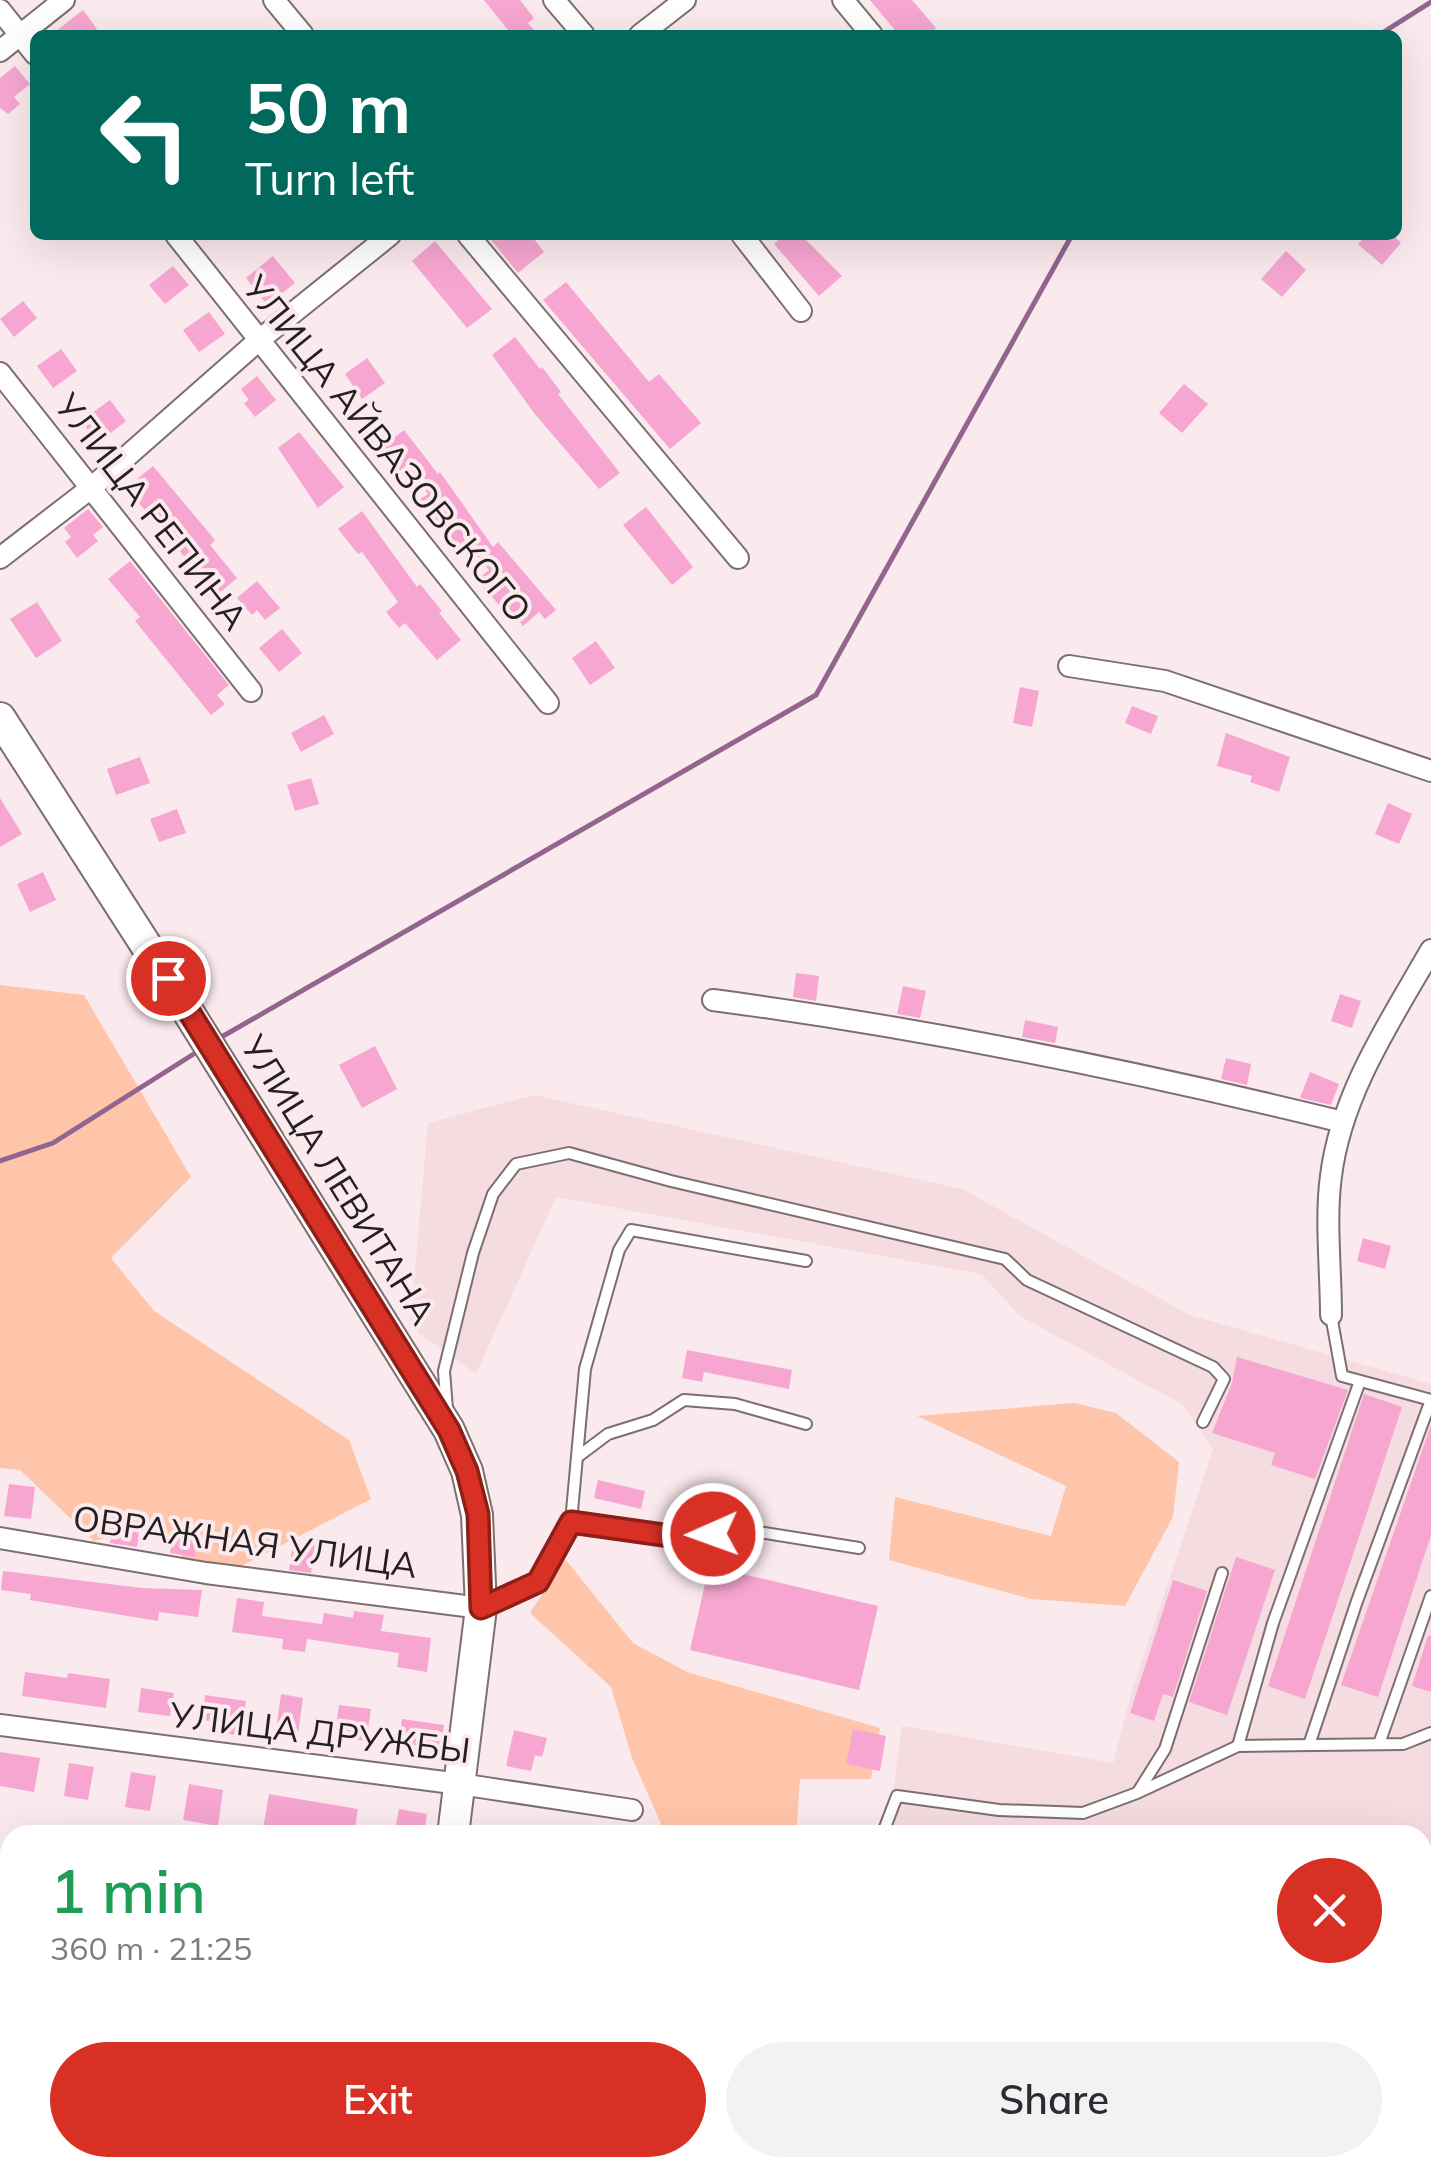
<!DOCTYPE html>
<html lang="en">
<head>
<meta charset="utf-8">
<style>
  :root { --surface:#fff; --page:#f2f2f3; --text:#2b2b33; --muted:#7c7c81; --accent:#d93025 }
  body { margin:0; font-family:Mulish,sans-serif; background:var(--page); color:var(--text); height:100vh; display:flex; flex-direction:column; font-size:38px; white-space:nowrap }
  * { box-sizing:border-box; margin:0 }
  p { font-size:32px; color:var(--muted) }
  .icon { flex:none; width:55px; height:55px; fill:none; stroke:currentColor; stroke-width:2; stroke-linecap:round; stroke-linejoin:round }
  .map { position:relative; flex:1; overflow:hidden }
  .side { position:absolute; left:0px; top:1825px; width:1432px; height:352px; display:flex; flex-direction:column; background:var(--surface); border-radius:30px 30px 0 0; box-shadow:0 10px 40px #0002 }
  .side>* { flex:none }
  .banner { position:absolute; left:30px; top:30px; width:1372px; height:210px; border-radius:15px; box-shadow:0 10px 40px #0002; background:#00695c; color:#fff; overflow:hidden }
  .pin { position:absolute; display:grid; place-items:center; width:85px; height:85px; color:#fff; margin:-42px; border:5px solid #fff; border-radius:50%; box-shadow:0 2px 10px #0007 }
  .me { position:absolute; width:110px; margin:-55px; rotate:268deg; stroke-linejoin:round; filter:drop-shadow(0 0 8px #0008) }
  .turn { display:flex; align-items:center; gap:35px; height:210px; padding:0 50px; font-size:45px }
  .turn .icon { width:130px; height:130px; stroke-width:2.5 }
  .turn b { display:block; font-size:70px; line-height:85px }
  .round { display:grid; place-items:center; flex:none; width:105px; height:105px; border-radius:52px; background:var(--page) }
  .summary { display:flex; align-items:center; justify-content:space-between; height:170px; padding:0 50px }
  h1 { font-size:60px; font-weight:600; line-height:75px; color:#1e9e55 }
  .cta { display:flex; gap:20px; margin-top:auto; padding:20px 50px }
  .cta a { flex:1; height:115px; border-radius:60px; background:var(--accent); color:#fff; font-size:40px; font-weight:600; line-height:115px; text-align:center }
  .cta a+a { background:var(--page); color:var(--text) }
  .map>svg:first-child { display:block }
</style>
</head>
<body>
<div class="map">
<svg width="1431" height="2176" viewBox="0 0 1431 2176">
  <rect width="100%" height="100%" fill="#fbeaed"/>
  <polygon fill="#f5dce0" points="534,1095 962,1189 1190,1315 1431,1384 1431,2176 752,2176 760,2168 1422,2168 1422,1835 887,1835 902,1726 1113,1763 1133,1687 1213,1449 1183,1405 1020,1316 981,1274 556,1197 476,1374 410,1327 428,1123"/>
  <g fill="#ffc5aa">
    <polygon points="0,985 84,995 191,1177 111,1258 154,1311 349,1440 371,1499 205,1585 157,1525 94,1541 20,1470 0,1468"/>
    <polygon points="1074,1403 1116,1413 1179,1462 1173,1517 1125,1606 1031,1599 889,1560 895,1497 1051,1536 1066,1486 917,1416"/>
    <polygon points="565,1559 633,1643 687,1672 880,1728 871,1779 800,1779 796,1835 666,1835 632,1758 611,1687 530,1613"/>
    <polygon points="1431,1906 1431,2047 1423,2039 1422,1913"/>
  </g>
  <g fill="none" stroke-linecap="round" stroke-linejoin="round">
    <g stroke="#91658e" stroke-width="5">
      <polyline points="1379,35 1431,2"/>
      <polyline points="218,1039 816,695 1072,235"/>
      <polyline points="0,1161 53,1143 200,1050"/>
    </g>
  </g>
  <g fill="#f6a6d0">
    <polygon points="484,0 520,0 534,18 528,23 538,35 512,35"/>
    <polygon points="870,0 912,0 936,28 927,35 899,35"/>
    <polygon points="83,10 97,29 89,35 51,35"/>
    <polygon points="15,66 30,84 14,97 20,104 8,114 0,108 0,78"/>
    <polygon points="487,235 531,235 544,252 518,273"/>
    <polygon points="784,235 801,235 842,276 819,296 774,244"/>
    <polygon points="1367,235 1393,235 1401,243 1382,265 1358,244"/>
    <polygon points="435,241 492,309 467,328 412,261"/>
    <polygon points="1286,251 1306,270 1282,297 1261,279"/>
    <polygon points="273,256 295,283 267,305 246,278"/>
    <polygon points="173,266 189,285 165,304 149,285"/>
    <polygon points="566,282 649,382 659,374 701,423 670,449 543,300"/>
    <polygon points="23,301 37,318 14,337 0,319"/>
    <polygon points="209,312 225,334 199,352 183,330"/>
    <polygon points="515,337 540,369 542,367 561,392 558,394 620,473 599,489 534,413 492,355"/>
    <polygon points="61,349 77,371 53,388 37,366"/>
    <polygon points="367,358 385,383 362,399 345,374"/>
    <polygon points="257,376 276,400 255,417 244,403 249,400 241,389"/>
    <polygon points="1184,384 1208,404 1182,433 1159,413"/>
    <polygon points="110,400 126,421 98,443 81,421"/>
    <polygon points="404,430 438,474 440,472 493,547 498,542 556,610 545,619 539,612 523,626 503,601 499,605 477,580 489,570 466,543 457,549 419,500 428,494 409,468 400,475 380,448"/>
    <polygon points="299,432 344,487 318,508 278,448"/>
    <polygon points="153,466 215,540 210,545 237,578 217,595 126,488"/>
    <polygon points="646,507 693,567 672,585 623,525"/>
    <polygon points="88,509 103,527 93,535 98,541 77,558 65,542 71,537 64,528"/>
    <polygon points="362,511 417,587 420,584 442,611 439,613 461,640 437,660 405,623 399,628 386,612 398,602 362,552 358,554 338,529"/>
    <polygon points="130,561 229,685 217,695 225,704 211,715 135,621 140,617 108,579"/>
    <polygon points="257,581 280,608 265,620 257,610 252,615 237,598"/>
    <polygon points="37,602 62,641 36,658 10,619"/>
    <polygon points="282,629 302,653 279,672 259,648"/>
    <polygon points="596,641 615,668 590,685 572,658"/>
    <polygon points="1020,687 1039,691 1032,727 1013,723"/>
    <polygon points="1132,706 1158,716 1151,734 1125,723"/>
    <polygon points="324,715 334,734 301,752 291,733"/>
    <polygon points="1226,733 1290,757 1279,792 1250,782 1252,776 1217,766"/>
    <polygon points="140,757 150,783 116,795 107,769"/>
    <polygon points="311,778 319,804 295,811 287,785"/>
    <polygon points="0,798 22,834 0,847"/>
    <polygon points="1388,803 1412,814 1399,844 1375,834"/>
    <polygon points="177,809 186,833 159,842 150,819"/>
    <polygon points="43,872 56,900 30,912 17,884"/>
    <polygon points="796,973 819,976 816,1001 793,997"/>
    <polygon points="903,986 926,991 920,1018 897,1014"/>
    <polygon points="1340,994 1361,1001 1352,1028 1331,1021"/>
    <polygon points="1025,1020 1058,1027 1055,1043 1022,1037"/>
    <polygon points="375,1046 397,1089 362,1108 339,1065"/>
    <polygon points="1226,1058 1251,1064 1247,1085 1221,1079"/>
    <polygon points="1310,1072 1339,1084 1331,1105 1300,1098"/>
    <polygon points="1363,1238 1391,1246 1385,1269 1357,1261"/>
    <polygon points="687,1350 792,1370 789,1389 704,1372 702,1382 682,1378"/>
    <polygon points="1237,1357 1348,1390 1315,1479 1271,1465 1275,1453 1212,1433 1232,1383"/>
    <polygon points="1364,1394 1402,1407 1305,1699 1268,1686"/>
    <polygon points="1431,1425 1431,1535 1378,1697 1341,1685"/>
    <polygon points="598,1480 645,1491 641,1509 594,1498"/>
    <polygon points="9,1484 35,1487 31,1519 4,1516"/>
    <polygon points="113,1520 140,1524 137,1547 110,1543"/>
    <polygon points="174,1528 198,1532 195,1557 170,1553"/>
    <polygon points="293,1542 315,1545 311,1573 289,1570"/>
    <polygon points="1236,1557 1275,1570 1227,1715 1189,1702"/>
    <polygon points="709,1566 878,1606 859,1690 690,1650"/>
    <polygon points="3,1571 142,1588 202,1590 198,1617 159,1612 158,1621 30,1600 31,1594 1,1590"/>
    <polygon points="1173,1580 1207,1591 1173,1697 1163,1694 1154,1721 1130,1713"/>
    <polygon points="237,1598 264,1602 262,1616 322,1624 324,1613 353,1618 354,1611 384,1615 381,1631 431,1638 427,1672 397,1667 399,1653 307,1639 305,1652 282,1649 283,1639 232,1632"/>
    <polygon points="1428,1636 1431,1636 1431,1692 1412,1686"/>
    <polygon points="25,1672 67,1678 68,1673 110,1679 106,1708 22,1696"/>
    <polygon points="141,1688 174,1693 170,1716 138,1712"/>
    <polygon points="281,1694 303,1698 298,1734 276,1731"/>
    <polygon points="205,1695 246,1701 241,1736 223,1733 224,1723 202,1720"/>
    <polygon points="339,1705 371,1709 366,1741 334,1737"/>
    <polygon points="402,1719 444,1725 441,1751 398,1745"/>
    <polygon points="853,1729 886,1736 880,1771 846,1764"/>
    <polygon points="514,1730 547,1738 542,1757 535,1755 531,1771 506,1766"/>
    <polygon points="0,1752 40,1758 34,1792 0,1786"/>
    <polygon points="69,1763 94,1767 88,1800 64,1796"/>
    <polygon points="131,1772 156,1776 150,1811 125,1807"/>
    <polygon points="189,1784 223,1790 218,1826 183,1820"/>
    <polygon points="269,1794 358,1809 354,1835 293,1827 292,1835 262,1835"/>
    <polygon points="399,1809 427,1814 424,1835 394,1835"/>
  </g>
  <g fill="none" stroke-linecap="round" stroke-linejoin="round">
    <defs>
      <g id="lane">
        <polyline points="1331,1315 1342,1376 1431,1400"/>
        <polyline points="447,1409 444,1371 473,1253 493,1194 516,1164 569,1153 671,1181 1005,1259 1027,1280 1213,1367 1224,1379 1203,1422"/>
        <polyline points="580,1455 608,1434 653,1420 684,1400 735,1404 806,1424"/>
        <polyline points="571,1522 692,1539 734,1528 859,1548"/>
        <polyline points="487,1605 538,1581 571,1522 585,1369 619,1250 631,1230 806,1261"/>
        <polyline points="1379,1744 1431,1596"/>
        <polyline points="1309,1745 1357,1601 1431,1400"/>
        <polyline points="1238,1746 1273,1623 1360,1381"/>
        <polyline points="1138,1792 1165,1749 1222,1573"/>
        <polyline points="882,1835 897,1796 999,1810 1083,1813 1137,1793 1238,1746 1403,1744 1431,1733"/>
        <polyline points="1171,2168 1196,2176"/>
        <polyline points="109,2176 111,2168"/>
        <polyline points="304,2176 305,2168"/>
        <polyline points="680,2176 683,2168"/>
        <polyline points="724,2176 735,2168"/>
      </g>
      <g id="street">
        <polyline points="274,0 303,35"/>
        <polyline points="554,0 584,35"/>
        <polyline points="843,0 872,35"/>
        <polyline points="0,10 35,54"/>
        <polyline points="640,35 685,0"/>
        <polyline points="0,51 64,0"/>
        <polyline points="176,235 548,703"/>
        <polyline points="468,235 738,558"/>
        <polyline points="742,235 801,311"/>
        <polyline points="0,373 251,691"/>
        <polyline points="0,558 91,488 258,341 390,235"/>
        <polyline points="1069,666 1165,681 1431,771"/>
        <path d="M713,1000c212,28 422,71 630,122"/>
        <path d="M1331,1315c0,-44 -6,-96 0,-139 10,-82 60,-156 100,-226"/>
        <polyline points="0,1538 206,1573 481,1608"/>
        <polyline points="0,1725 460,1784 632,1810"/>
        <polyline points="0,1912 10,1913"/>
      </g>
      <g id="secondary">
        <polyline points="0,718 167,978 449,1430 467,1471 477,1515 481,1608 453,1835"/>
        <polyline points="408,2176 408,2168"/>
      </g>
    </defs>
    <use href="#lane" stroke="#7d6f71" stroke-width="14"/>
    <use href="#street" stroke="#7d6f71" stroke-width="24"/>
    <use href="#secondary" stroke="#7d6f71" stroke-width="34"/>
    <use href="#lane" stroke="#fff" stroke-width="10"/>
    <use href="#street" stroke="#fff" stroke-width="20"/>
    <use href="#secondary" stroke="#fff" stroke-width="30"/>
  </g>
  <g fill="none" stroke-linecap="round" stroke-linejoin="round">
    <defs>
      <polyline id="route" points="168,978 449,1430 467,1471 478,1514 481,1608 538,1582 571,1522 692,1539 713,1534"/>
    </defs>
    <use href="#route" stroke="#8d1f18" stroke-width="25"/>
    <use href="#route" stroke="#d93025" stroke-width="18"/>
  </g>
  <g text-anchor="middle" stroke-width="8" stroke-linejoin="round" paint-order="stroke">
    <g font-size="35" fill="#251f20" stroke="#fbeaed">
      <text transform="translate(387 449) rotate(51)" y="12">УЛИЦА АЙВАЗОВСКОГО</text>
      <text transform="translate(151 512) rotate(52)" y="12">УЛИЦА РЕПИНА</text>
      <text transform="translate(338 1180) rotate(58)" y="12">УЛИЦА ЛЕВИТАНА</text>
      <text transform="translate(245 1542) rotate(8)" y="12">ОВРАЖНАЯ УЛИЦА</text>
      <text transform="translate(320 1733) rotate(7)" y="12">УЛИЦА ДРУЖБЫ</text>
    </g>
  </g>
</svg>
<div class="pin" style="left:168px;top:978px;background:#d93025"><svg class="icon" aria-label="arrive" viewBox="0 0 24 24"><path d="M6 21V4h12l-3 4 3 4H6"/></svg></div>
<svg class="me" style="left:713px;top:1534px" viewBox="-20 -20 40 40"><circle r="17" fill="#d93025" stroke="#fff" stroke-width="3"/><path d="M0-11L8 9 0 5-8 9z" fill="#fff"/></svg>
<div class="banner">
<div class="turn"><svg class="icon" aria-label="left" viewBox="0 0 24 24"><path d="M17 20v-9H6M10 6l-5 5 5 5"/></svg><div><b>50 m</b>Turn left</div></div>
</div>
<section class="side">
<div class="summary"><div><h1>1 min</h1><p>360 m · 21:25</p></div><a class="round" style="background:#d93025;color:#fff"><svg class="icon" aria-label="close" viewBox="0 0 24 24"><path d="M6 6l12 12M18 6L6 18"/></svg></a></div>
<div class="cta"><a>Exit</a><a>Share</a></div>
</section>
</div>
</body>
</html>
